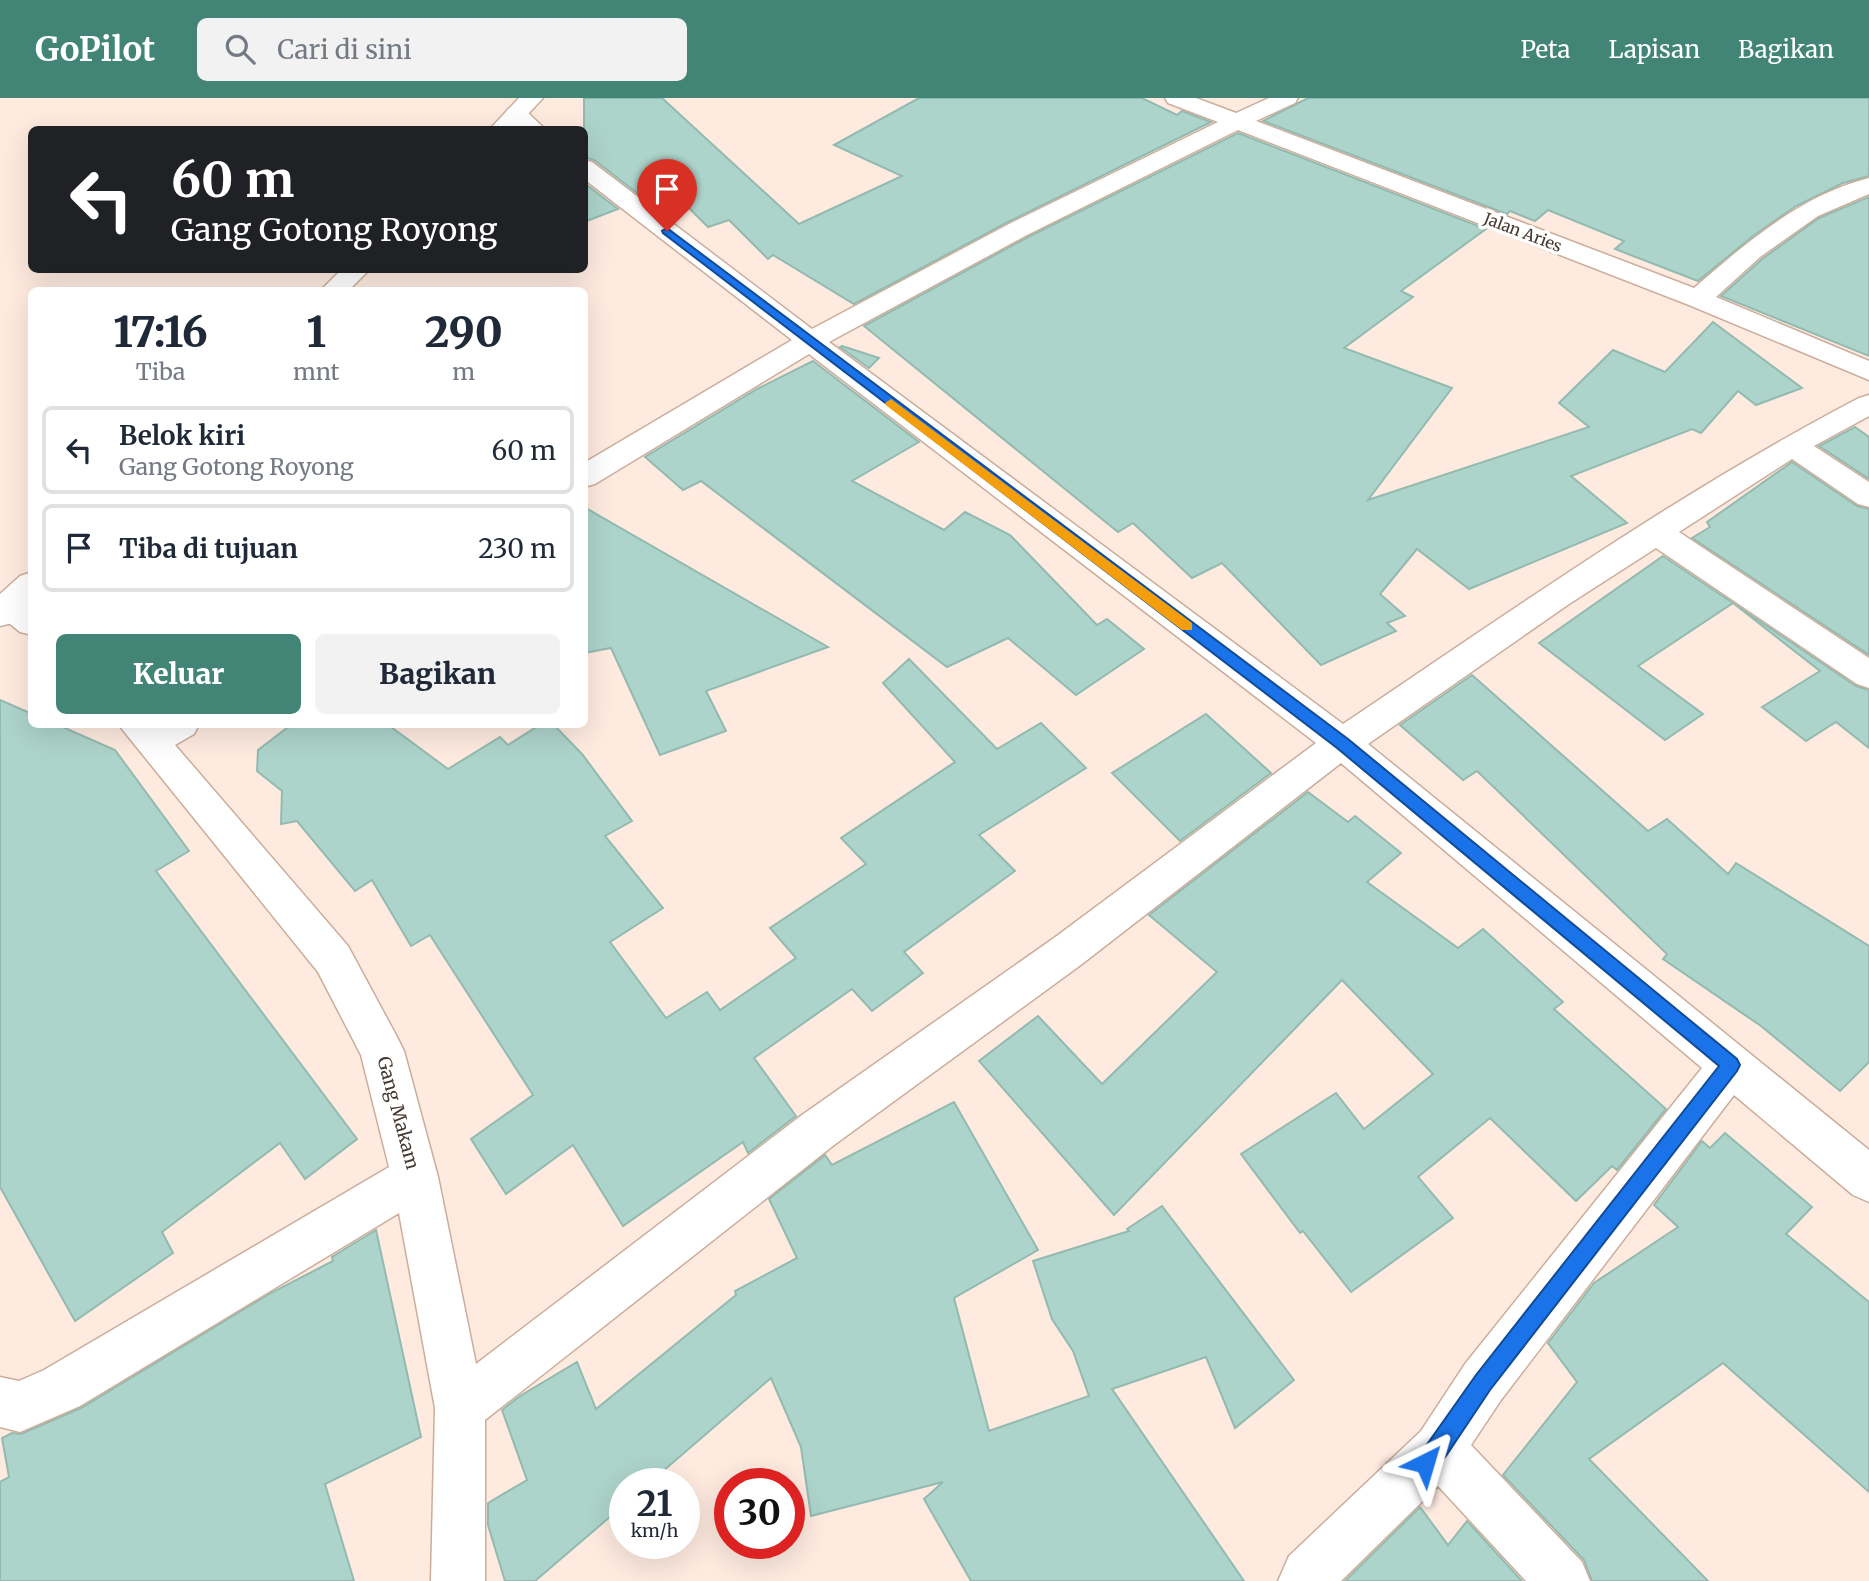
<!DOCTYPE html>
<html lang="id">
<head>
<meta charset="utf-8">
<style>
  :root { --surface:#fff; --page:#f2f2f3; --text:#1f2937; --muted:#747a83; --line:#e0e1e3; --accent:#428475 }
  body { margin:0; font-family:Merriweather,serif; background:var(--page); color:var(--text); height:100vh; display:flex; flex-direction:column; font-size:26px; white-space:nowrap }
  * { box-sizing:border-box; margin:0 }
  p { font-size:23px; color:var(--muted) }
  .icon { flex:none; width:38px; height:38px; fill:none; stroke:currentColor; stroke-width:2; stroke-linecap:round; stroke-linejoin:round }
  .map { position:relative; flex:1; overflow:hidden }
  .sheet { position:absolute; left:28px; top:189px; width:560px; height:441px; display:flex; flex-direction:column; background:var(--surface); border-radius:10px; box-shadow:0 7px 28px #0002 }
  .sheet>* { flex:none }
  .banner { position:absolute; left:28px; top:28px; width:560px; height:147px; border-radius:10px; box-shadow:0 7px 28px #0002; background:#202124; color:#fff; overflow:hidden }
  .speed { position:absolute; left:609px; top:1370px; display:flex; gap:14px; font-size:35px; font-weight:700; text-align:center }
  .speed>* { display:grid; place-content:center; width:91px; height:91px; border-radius:50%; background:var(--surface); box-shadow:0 7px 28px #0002; line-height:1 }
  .speed small { font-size:18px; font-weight:400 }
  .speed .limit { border:10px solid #d22; background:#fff; color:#111 }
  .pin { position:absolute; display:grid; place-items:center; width:60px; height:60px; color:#fff; margin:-72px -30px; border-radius:50% 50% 50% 0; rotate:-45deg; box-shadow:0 0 7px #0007 }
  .pin .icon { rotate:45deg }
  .me { position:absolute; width:77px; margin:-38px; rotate:40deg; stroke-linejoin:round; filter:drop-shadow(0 0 5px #0008) }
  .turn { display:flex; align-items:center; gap:24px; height:147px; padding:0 28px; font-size:32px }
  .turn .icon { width:91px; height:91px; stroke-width:2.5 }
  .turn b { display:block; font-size:49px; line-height:60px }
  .eta { display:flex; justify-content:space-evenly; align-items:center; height:119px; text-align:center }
  .eta b { font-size:42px; font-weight:800; line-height:49px }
  .action { display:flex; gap:14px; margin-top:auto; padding:14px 28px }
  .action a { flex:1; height:80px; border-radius:10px; background:var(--accent); color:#fff; font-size:28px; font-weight:800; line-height:80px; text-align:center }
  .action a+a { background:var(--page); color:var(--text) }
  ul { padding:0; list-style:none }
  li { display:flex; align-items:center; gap:21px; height:88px; margin:0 14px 10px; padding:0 14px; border:4px solid var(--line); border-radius:10px }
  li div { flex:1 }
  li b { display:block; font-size:26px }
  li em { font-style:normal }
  header { display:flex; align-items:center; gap:42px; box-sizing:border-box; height:98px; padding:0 35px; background:var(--accent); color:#fff }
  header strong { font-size:33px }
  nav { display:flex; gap:38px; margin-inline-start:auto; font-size:24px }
  .search { width:490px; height:63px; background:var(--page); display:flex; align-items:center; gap:18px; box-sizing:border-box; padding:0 24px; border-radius:10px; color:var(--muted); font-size:26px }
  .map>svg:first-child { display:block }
</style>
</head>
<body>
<header>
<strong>GoPilot</strong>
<div class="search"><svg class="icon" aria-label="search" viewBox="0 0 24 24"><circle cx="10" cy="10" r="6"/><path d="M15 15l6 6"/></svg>Cari di sini</div>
<nav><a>Peta</a><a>Lapisan</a><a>Bagikan</a></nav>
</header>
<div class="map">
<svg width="1869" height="1483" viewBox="0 0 1869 1483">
  <rect width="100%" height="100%" fill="#feeadf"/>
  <g fill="#add4ca" stroke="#93bab0" stroke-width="2">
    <polygon points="584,0 662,0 799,126 902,78 834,47 919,0 1142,0 1177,17 1182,13 1211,24 1008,124 854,206 773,157 768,161 729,122 708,129 670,91 645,101 594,62 584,59"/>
    <polygon points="1308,0 1869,0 1869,78 1843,85 1796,108 1753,138 1698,183 1615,151 1624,143 1548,112 1535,123 1510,113 1507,116 1263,23"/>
    <polygon points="1238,35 1486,131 1401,193 1413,199 1344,250 1452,290 1368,402 1589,329 1559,305 1613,252 1665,274 1713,224 1802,290 1756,307 1738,293 1701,335 1692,331 1571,378 1627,425 1469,491 1417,451 1380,496 1405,518 1387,525 1396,533 1321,567 1222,465 1192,480 1133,425 1118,434 864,228 1028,139"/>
    <polygon points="584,85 618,111 584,124"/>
    <polygon points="1869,99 1869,258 1721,198 1762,161 1819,120"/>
    <polygon points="842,248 879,260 869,270 840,249"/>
    <polygon points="813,263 919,344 852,383 944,432 965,414 1010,437 1097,527 1107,521 1144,551 1076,597 1008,540 947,569 701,383 683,392 645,359 757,291"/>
    <polygon points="1855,329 1869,339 1869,381 1819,348"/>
    <polygon points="1792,364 1857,408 1869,411 1869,557 1692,440 1710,429 1707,424"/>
    <polygon points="584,409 828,549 706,593 726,633 660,657 611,550 584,555"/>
    <polygon points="1663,458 1733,505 1638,568 1703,616 1665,642 1539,545"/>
    <polygon points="1733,505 1856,588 1869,592 1869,650 1836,624 1806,643 1762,609 1820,573"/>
    <polygon points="909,561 997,651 1041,625 1086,670 979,737 1015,773 904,854 923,875 872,913 852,891 754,960 796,1018 748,1055 743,1044 623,1128 573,1047 506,1096 471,1041 533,997 430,837 411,848 372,782 355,793 297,723 281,726 282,693 257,673 258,652 292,626 387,626 448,671 500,639 508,647 541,626 553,626 582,656 632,723 605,738 663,810 610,844 666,920 707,894 720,912 796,860 770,830 866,766 841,740 955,664 883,585"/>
    <polygon points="1472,577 1648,733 1667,721 1728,776 1736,765 1869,848 1869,964 1840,993 1761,928 1663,861 1667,856 1477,673 1463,682 1400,627"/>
    <polygon points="0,602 32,616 32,626 56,626 115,652 189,753 156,773 357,1041 305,1081 280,1045 162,1134 173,1155 75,1223 0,1089"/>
    <polygon points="1206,616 1271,675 1180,743 1112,675"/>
    <polygon points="1308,694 1348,724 1355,718 1401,755 1367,784 1458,850 1483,831 1563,904 1554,911 1666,1011 1617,1072 1612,1068 1576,1103 1490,1020 1418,1079 1453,1120 1351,1194 1303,1133 1300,1135 1241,1056 1336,995 1364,1031 1433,976 1342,882 1114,1117 979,963 1038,918 1102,986 1217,874 1149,817"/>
    <polygon points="954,1004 1038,1152 954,1200 989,1333 1089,1298 1073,1253 1052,1221 1033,1163 1129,1133 1127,1131 1162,1108 1294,1282 1235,1330 1206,1259 1112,1291 1244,1483 971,1483 924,1401 943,1384 811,1418 801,1349 771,1280 648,1386 625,1386 625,1406 535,1483 505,1483 488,1427 488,1405 527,1382 502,1312 520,1298 577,1264 596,1311 736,1197 735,1193 797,1160 769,1101 825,1057 832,1067"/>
    <polygon points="1725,1035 1812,1109 1786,1136 1869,1204 1869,1394 1723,1265 1589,1361 1708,1483 1592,1483 1584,1462 1503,1377 1577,1284 1548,1245 1594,1185 1678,1129 1654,1107 1702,1043 1710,1050"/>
    <polygon points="376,1132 421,1339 325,1386 354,1483 0,1483 0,1384 9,1379 2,1340 12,1335 21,1336 81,1310 269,1196 333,1163 332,1159"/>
    <polygon points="1420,1409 1448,1447 1467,1423 1522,1483 1345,1483"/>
  </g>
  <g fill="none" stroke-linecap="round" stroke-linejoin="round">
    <defs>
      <g id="minor">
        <path d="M1165,0h31l40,15 33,-15h29l-3,5 -39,18 438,167c52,-45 107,-93 175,-110v16l-51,22 -58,41 -44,40 153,64v19l-180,-75 -451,-175 -211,105 -198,107 514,382c168,-113 336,-232 516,-326l10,-3v21l-55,30 55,36v25l-11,-3 -66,-45 -113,73 190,126v30l-12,-4 -201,-136 -87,56 -201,140 501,406v52l-16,-7 -119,-100 -233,305 -30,45 111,117 8,19h-64l-88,-95 -97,95h-63l11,-25 132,-125 44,-67 237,-296 -361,-305 -259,201 -248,181 -349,275v161h-54l4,-173 -36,-195 -319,193 -60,26 -20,-5v-50l19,4 25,-11 345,-203 -28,-112 -43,-83 -200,-248h81l-5,10 -19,11 173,201 49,91 7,14 34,126 38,187 326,-249 252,-177 262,-195 -507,-389 -214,130 -11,3v-24l208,-123 -208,-161v-19l8,2 220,167 197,-105 209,-102 -50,-19z"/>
        <polygon points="516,9 524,11 546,32 521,32 505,16 508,11"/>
        <polygon points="9,495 21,499 32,507 32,537 20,534 0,518 0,498"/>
      </g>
      <g id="trunk">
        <polygon points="519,0 543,0 513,32 489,32"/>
        <polygon points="341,172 369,172 349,192 321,192"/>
        <polygon points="32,474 32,506 12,525 0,528 0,496 20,478"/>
      </g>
    </defs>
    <use href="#minor" stroke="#ccad9b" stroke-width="3"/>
    <use href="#trunk" stroke="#ccad9b" stroke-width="3"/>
    <use href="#minor" fill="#fff" fill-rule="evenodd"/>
    <use href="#trunk" fill="#fff" fill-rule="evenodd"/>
  </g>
  <polygon fill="#1a73e8" stroke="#114b97" stroke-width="2" points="667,130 1348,641 1737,961 1740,967 1737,973 1490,1292 1446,1358 1432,1373 1425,1376 1417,1373 1414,1365 1476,1277 1719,968 1337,650 663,135 662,133"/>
  <polygon fill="#f59e0b" points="891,301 1192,525 1192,532 1182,532 887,308 885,305"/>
  <g text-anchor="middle" stroke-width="7" stroke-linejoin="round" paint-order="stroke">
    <g font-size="16" fill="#463932" stroke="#fff">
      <text transform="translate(1523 134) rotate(21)" y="6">Jalan Aries</text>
    </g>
    <g font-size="18" fill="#463932" stroke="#fff">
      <text transform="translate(398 1015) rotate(75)" y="6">Gang Makam</text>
    </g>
  </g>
</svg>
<div class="speed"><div>21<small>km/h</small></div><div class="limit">30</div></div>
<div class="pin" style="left:667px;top:133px;background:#d93025"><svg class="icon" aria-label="arrive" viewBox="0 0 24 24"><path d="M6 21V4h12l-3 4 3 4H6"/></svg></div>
<svg class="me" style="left:1425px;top:1365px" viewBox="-20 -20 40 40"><path d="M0-17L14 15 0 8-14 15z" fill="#1a73e8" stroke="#fff" stroke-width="4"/></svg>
<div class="banner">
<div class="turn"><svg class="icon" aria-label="left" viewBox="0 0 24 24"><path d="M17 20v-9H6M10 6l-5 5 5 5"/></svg><div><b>60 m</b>Gang Gotong Royong</div></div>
</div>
<section class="sheet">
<div class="eta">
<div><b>17:16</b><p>Tiba</p></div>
<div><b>1</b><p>mnt</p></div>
<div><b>290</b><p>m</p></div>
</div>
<ul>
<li><svg class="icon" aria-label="left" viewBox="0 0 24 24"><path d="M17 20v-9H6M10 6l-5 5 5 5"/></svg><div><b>Belok kiri</b><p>Gang Gotong Royong</p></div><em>60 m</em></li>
<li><svg class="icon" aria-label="arrive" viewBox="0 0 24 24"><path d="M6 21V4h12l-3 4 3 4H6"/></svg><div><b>Tiba di tujuan</b></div><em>230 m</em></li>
</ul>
<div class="action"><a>Keluar</a><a>Bagikan</a></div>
</section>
</div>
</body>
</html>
